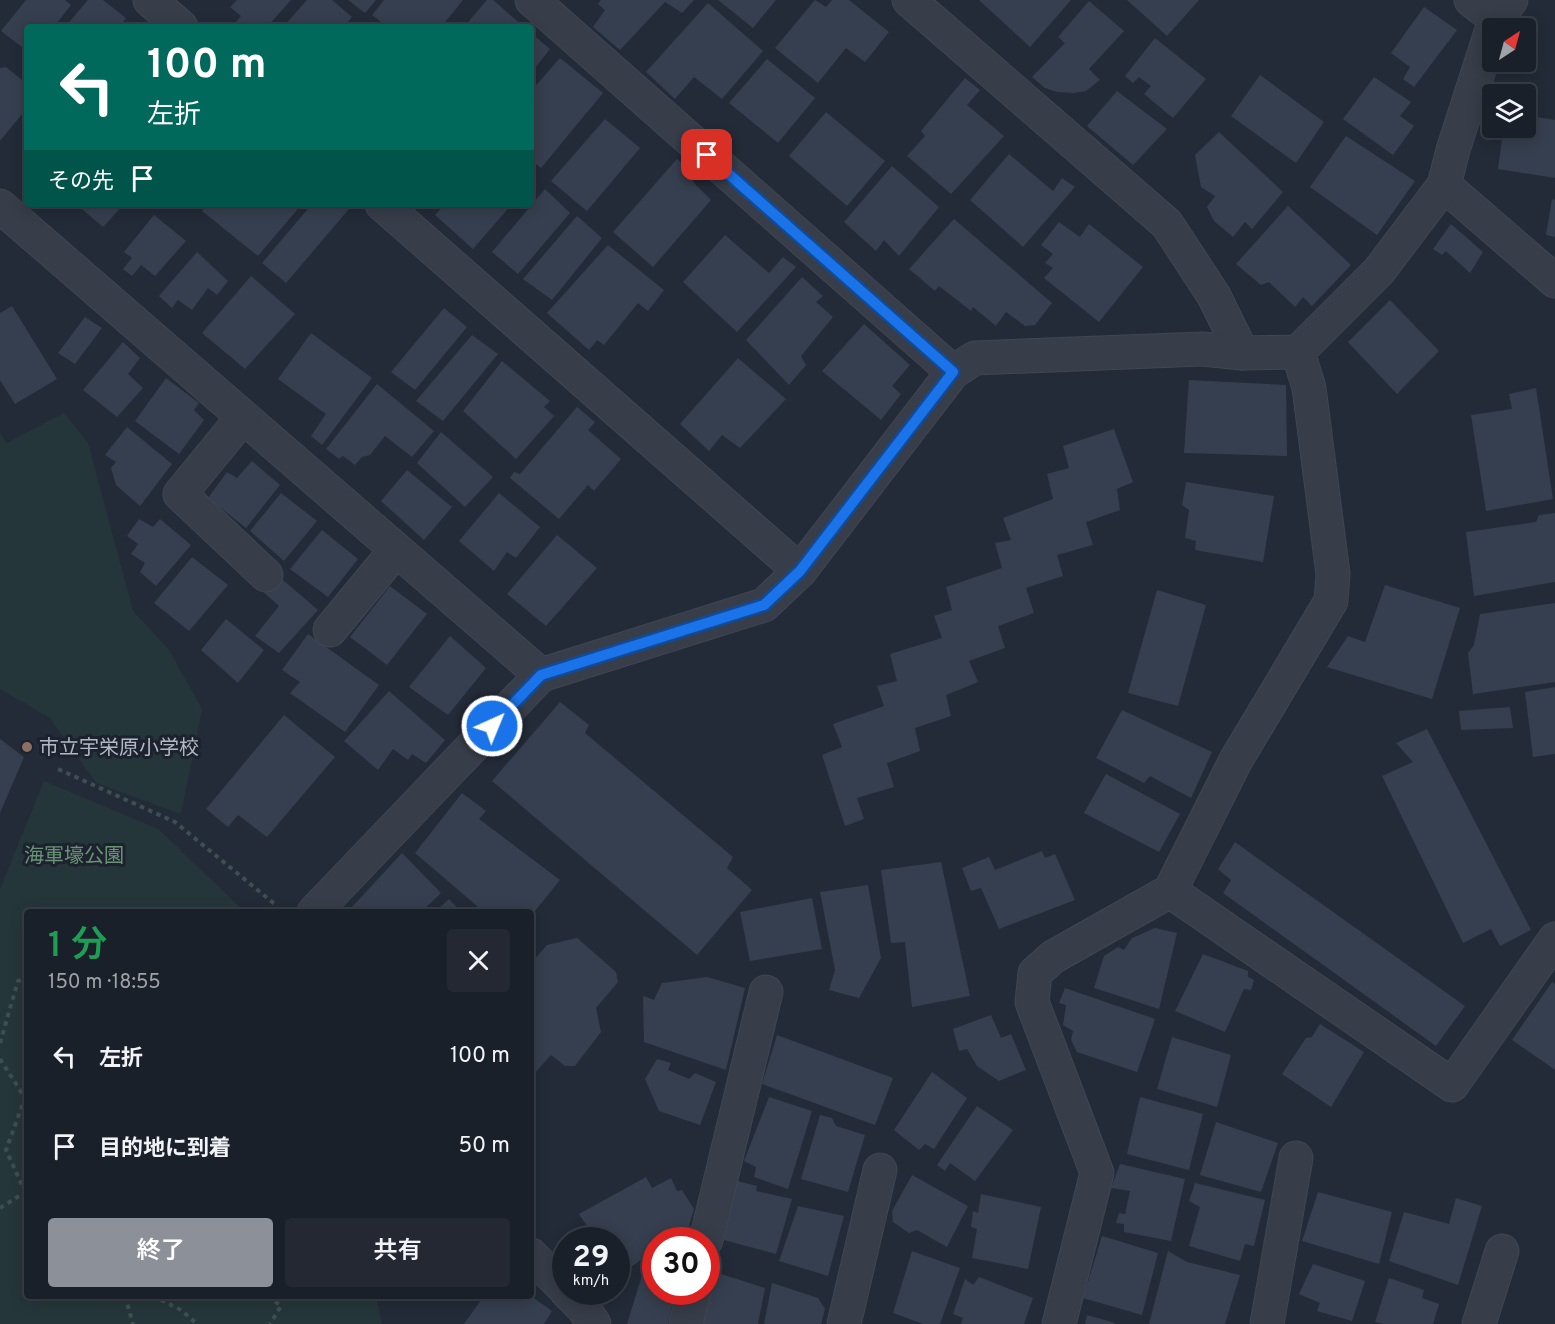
<!DOCTYPE html>
<html lang="ja">
<head>
<meta charset="utf-8">
<style>
  :root { --surface:#1a202a; --page:#232832; --text:#f1f3f6; --muted:#9fa3a8; --line:#383e47; --accent:#8c9099 }
  body { margin:0; font-family:Overpass,"Noto Sans JP",sans-serif; background:var(--page); color:var(--text); height:100vh; display:flex; flex-direction:column; font-size:22px; white-space:nowrap }
  * { box-sizing:border-box; margin:0 }
  p { font-size:20px; color:var(--muted) }
  .icon { flex:none; width:33px; height:33px; fill:none; stroke:currentColor; stroke-width:2; stroke-linecap:round; stroke-linejoin:round }
  .map { position:relative; flex:1; overflow:hidden }
  .sheet { position:absolute; left:24px; top:909px; width:510px; height:390px; display:flex; flex-direction:column; background:var(--surface); border-radius:6px; box-shadow:0 3px 15px #0003,0 0 0 2px var(--line) }
  .sheet>* { flex:none }
  .banner { position:absolute; left:24px; top:24px; width:510px; height:183px; border-radius:6px; box-shadow:0 3px 15px #0003,0 0 0 2px var(--line); background:#00695c; color:#fff; overflow:hidden }
  .needle { width:39px; rotate:36deg }
  .controls { position:absolute; left:1482px; top:18px; display:grid; gap:12px }
  .controls a { display:grid; place-items:center; width:54px; height:54px; border-radius:6px; background:var(--surface); box-shadow:0 3px 15px #0003,0 0 0 2px var(--line); font-size:30px }
  .speed { position:absolute; left:552px; top:1227px; display:flex; gap:12px; font-size:30px; font-weight:700; text-align:center }
  .speed>* { display:grid; place-content:center; width:78px; height:78px; border-radius:50%; background:var(--surface); box-shadow:0 3px 15px #0003,0 0 0 2px var(--line); line-height:1 }
  .speed small { font-size:15px; font-weight:400 }
  .speed .limit { border:9px solid #d22; background:#fff; color:#111 }
  .pin { position:absolute; display:grid; place-items:center; width:51px; height:51px; color:#fff; margin:-26px; border-radius:12px; box-shadow:0 3px 9px #0006 }
  .me { position:absolute; width:66px; margin:-33px; rotate:44deg; stroke-linejoin:round; filter:drop-shadow(0 0 4px #0008) }
  .turn { display:flex; align-items:center; gap:21px; height:126px; padding:0 24px; font-size:27px }
  .turn .icon { width:78px; height:78px; stroke-width:2.5 }
  .turn b { display:block; font-size:42px; line-height:51px }
  .then { display:flex; align-items:center; height:57px; padding:0 24px; background:#0003; gap:12px; font-size:22px }
  .round { display:grid; place-items:center; flex:none; width:63px; height:63px; border-radius:6px; background:var(--page) }
  .headline { display:flex; align-items:center; justify-content:space-between; height:102px; padding:0 24px }
  h1 { font-size:36px; font-weight:600; line-height:45px; color:#1e9e55 }
  .button { display:flex; gap:12px; margin-top:auto; padding:12px 24px }
  .button a { flex:1; height:69px; border-radius:6px; background:var(--accent); color:#fff; font-size:24px; font-weight:600; line-height:69px; text-align:center }
  .button a+a { background:var(--page); color:var(--text) }
  ul { padding:0; list-style:none }
  li { display:flex; align-items:center; gap:18px; height:90px; padding:0 24px }
  li div { flex:1 }
  li b { display:block; font-size:22px }
  li em { font-style:normal }
  .map>svg:first-child { display:block }
</style>
</head>
<body>
<div class="map">
<svg width="1555" height="1324" viewBox="0 0 1555 1324">
  <rect width="100%" height="100%" fill="#232b38"/>
  <g fill="#25363a">
    <polygon points="64,413 88,443 133,611 169,650 202,709 181,814 96,783 50,718 0,689 0,433 7,443"/>
    <polygon points="44,781 158,829 245,912 27,912 27,1296 376,1296 382,1324 0,1324 0,889"/>
  </g>
  <g fill="#363f4f">
    <polygon points="26,0 65,0 71,5 54,27 27,27 27,51 1,31"/>
    <polygon points="88,0 103,0 126,18 119,27 65,27"/>
    <polygon points="237,0 291,0 267,27 232,27 241,16 230,7"/>
    <polygon points="307,0 332,0 352,17 343,27 283,27"/>
    <polygon points="348,0 376,0 365,13"/>
    <polygon points="384,0 463,0 441,27 420,27 416,24 414,27 388,27 372,15"/>
    <polygon points="487,0 493,0 524,27 470,27 469,21"/>
    <polygon points="601,0 694,0 682,13 665,2 620,50 593,27 605,10 598,4"/>
    <polygon points="718,0 776,0 753,28"/>
    <polygon points="815,0 826,7 832,0 849,0 889,32 865,62 846,48 818,83 775,48"/>
    <polygon points="979,0 1071,0 1030,47"/>
    <polygon points="1127,0 1199,0 1167,36"/>
    <polygon points="1089,1 1124,31 1089,69 1100,80 1086,91 1074,93 1057,92 1045,88 1032,77 1065,43 1058,37"/>
    <polygon points="708,3 763,51 722,99 694,77 675,99 646,72"/>
    <polygon points="1424,7 1457,30 1414,87 1403,79 1410,67 1391,53"/>
    <polygon points="531,33 550,49 531,73"/>
    <polygon points="1155,38 1206,79 1173,118 1144,94 1151,86 1139,77 1133,83 1125,76"/>
    <polygon points="560,58 603,93 541,168 531,160 531,91"/>
    <polygon points="767,59 815,98 778,143 729,103"/>
    <polygon points="6,67 27,84 27,108 0,141 0,68"/>
    <polygon points="1260,75 1324,122 1296,163 1231,116"/>
    <polygon points="1374,77 1411,102 1400,116 1414,126 1393,155 1343,119"/>
    <polygon points="965,78 980,90 967,105 1004,136 951,194 907,156 925,136 921,131"/>
    <polygon points="1117,91 1167,129 1133,165 1087,126"/>
    <polygon points="1488,109 1492,110 1492,128 1526,128 1526,115 1555,120 1555,178 1498,169 1502,139 1484,137"/>
    <polygon points="826,112 885,161 847,206 789,156"/>
    <polygon points="605,119 640,148 587,211 551,181"/>
    <polygon points="1219,132 1283,192 1252,229 1245,222 1233,237 1214,221 1207,207 1215,196 1201,187 1195,155"/>
    <polygon points="1346,136 1415,181 1377,235 1310,187"/>
    <polygon points="1009,154 1053,191 1062,178 1075,187 1023,247 970,200"/>
    <polygon points="677,159 695,174 693,182 711,200 653,267 613,232"/>
    <polygon points="892,166 939,207 899,256 884,240 876,251 844,222"/>
    <polygon points="545,189 570,213 518,274 492,252"/>
    <polygon points="1552,199 1555,200 1555,237 1546,235"/>
    <polygon points="76,204 124,204 103,227"/>
    <polygon points="207,204 302,204 258,256 202,211"/>
    <polygon points="312,204 343,204 349,209 286,283 262,263"/>
    <polygon points="445,204 512,204 473,249 435,215"/>
    <polygon points="1288,206 1351,265 1312,306 1303,297 1295,307 1269,282 1261,285 1236,264"/>
    <polygon points="154,215 186,241 155,276 141,265 132,276 123,269 132,258 124,252"/>
    <polygon points="577,216 602,238 552,300 523,279"/>
    <polygon points="954,219 1052,303 1035,325 1025,326 1006,312 996,326 973,307 971,311 939,286 935,291 909,269"/>
    <polygon points="1059,222 1080,237 1089,224 1143,267 1099,322 1044,278 1053,268 1045,263 1053,254 1041,245"/>
    <polygon points="1451,224 1483,252 1470,273 1446,251 1442,255 1433,249"/>
    <polygon points="725,235 769,273 783,257 796,267 737,332 683,282"/>
    <polygon points="608,245 664,290 648,311 638,303 604,345 597,340 589,350 547,313"/>
    <polygon points="197,252 228,281 217,295 208,288 192,310 178,300 172,308 159,296"/>
    <polygon points="251,276 295,314 245,369 202,333"/>
    <polygon points="802,277 823,296 816,302 833,317 801,356 806,365 789,385 746,340"/>
    <polygon points="1390,300 1439,351 1397,394 1348,342"/>
    <polygon points="12,306 57,379 15,404 0,380 0,313"/>
    <polygon points="444,308 467,327 415,390 391,372"/>
    <polygon points="85,317 102,328 75,364 58,353"/>
    <polygon points="864,324 910,365 892,386 901,394 881,420 822,371"/>
    <polygon points="311,333 372,378 322,445 311,436 326,414 278,379"/>
    <polygon points="472,335 498,354 443,421 416,401"/>
    <polygon points="123,342 140,358 128,374 143,388 117,417 83,390"/>
    <polygon points="738,358 786,399 740,448 722,435 709,451 680,424"/>
    <polygon points="502,361 550,401 544,407 554,416 516,459 463,411"/>
    <polygon points="166,378 199,403 194,410 204,420 179,454 135,421"/>
    <polygon points="1189,380 1286,385 1287,456 1184,453"/>
    <polygon points="377,384 434,431 412,457 385,436 370,455 362,457 355,465 343,456 339,459 326,449"/>
    <polygon points="1536,388 1553,499 1486,511 1471,415 1512,409 1509,394"/>
    <polygon points="577,407 595,422 588,430 621,459 594,491 588,485 559,519 510,478 514,472 520,474"/>
    <polygon points="127,427 172,464 140,506 116,485 111,468 116,462 105,455"/>
    <polygon points="1114,429 1133,482 1117,489 1120,510 1086,522 1093,545 1057,555 1063,576 1026,588 1034,613 998,626 1005,648 969,661 978,682 946,695 951,716 915,728 920,751 887,763 894,787 857,798 864,819 845,826 822,755 842,747 833,724 884,706 877,686 897,681 890,654 942,638 934,616 952,610 946,587 1002,568 995,543 1011,540 1003,518 1053,499 1047,474 1069,468 1063,446"/>
    <polygon points="441,432 493,477 465,507 417,463"/>
    <polygon points="252,461 280,485 246,528 208,498 227,472 237,478"/>
    <polygon points="407,470 452,507 424,540 381,501"/>
    <polygon points="1186,482 1274,496 1263,562 1195,550 1196,541 1185,538 1189,510 1182,505"/>
    <polygon points="281,493 317,521 284,561 250,531"/>
    <polygon points="499,493 540,527 516,558 507,552 494,571 459,541"/>
    <polygon points="1555,513 1555,582 1474,596 1466,532 1536,522 1539,515"/>
    <polygon points="139,519 153,527 160,519 191,545 156,586 140,572 145,563 131,554 138,544 127,536"/>
    <polygon points="322,530 358,559 328,597 290,569"/>
    <polygon points="557,535 597,568 546,626 507,594"/>
    <polygon points="192,557 228,585 189,631 154,603"/>
    <polygon points="276,574 318,610 279,653 255,636 279,606 261,590"/>
    <polygon points="1385,585 1460,608 1432,699 1327,667 1348,636 1365,642"/>
    <polygon points="390,586 427,614 387,665 350,637"/>
    <polygon points="1157,590 1206,605 1178,706 1128,693"/>
    <polygon points="1555,603 1555,682 1473,694 1468,653 1474,645 1480,614"/>
    <polygon points="226,619 264,650 238,683 201,650"/>
    <polygon points="308,634 379,685 345,732 290,693 300,682 282,670"/>
    <polygon points="450,636 486,668 448,715 409,687"/>
    <polygon points="1555,687 1555,754 1533,757 1525,692"/>
    <polygon points="389,691 445,740 426,763 412,754 408,760 393,749 378,770 344,741"/>
    <polygon points="560,702 589,725 585,733 733,857 727,868 752,890 697,955 492,781"/>
    <polygon points="1510,707 1513,728 1461,730 1459,711"/>
    <polygon points="1122,710 1212,752 1191,798 1150,776 1144,783 1096,758"/>
    <polygon points="284,715 335,757 267,837 238,815 228,827 206,809"/>
    <polygon points="1427,729 1531,930 1500,946 1491,929 1463,943 1382,776 1413,762 1396,743"/>
    <polygon points="0,739 24,757 0,813"/>
    <polygon points="1106,774 1180,814 1159,852 1084,813"/>
    <polygon points="462,793 486,811 479,819 560,880 531,916 531,912 484,912 415,853"/>
    <polygon points="1235,842 1465,1006 1436,1046 1223,893 1231,880 1218,869"/>
    <polygon points="1042,851 1045,858 1055,854 1075,900 999,929 981,888 971,891 962,868 989,857 995,870"/>
    <polygon points="402,853 441,893 421,912 359,912 352,907"/>
    <polygon points="941,862 970,996 912,1007 905,942 891,943 881,870"/>
    <polygon points="868,885 881,958 859,998 829,990 835,970 820,892"/>
    <polygon points="812,898 822,949 750,961 740,912"/>
    <polygon points="449,899 461,912 435,912"/>
    <polygon points="1155,928 1177,933 1159,1009 1094,988 1104,956 1118,947 1124,950 1132,938"/>
    <polygon points="577,938 616,972 618,982 596,1008 601,1032 575,1066 565,1066 551,1055 531,1077 531,963 547,945"/>
    <polygon points="1203,954 1248,971 1248,977 1254,980 1251,990 1244,989 1225,1032 1175,1011"/>
    <polygon points="707,977 745,988 726,1070 644,1042 643,996 654,1000 662,983"/>
    <polygon points="1552,982 1555,984 1555,1070 1512,1040"/>
    <polygon points="1065,988 1155,1019 1137,1072 1077,1052 1071,1040 1073,1031 1063,1025 1066,1005 1059,1003"/>
    <polygon points="991,1015 1001,1038 1011,1034 1026,1070 999,1081 977,1066 967,1049 959,1051 953,1029"/>
    <polygon points="1320,1024 1364,1052 1331,1107 1282,1074 1306,1038 1312,1037"/>
    <polygon points="777,1035 893,1078 875,1125 762,1084"/>
    <polygon points="1172,1037 1231,1055 1217,1107 1157,1089"/>
    <polygon points="657,1059 671,1063 668,1070 689,1079 695,1073 716,1082 700,1125 659,1111 645,1079"/>
    <polygon points="932,1072 967,1098 934,1149 925,1144 919,1150 894,1130"/>
    <polygon points="769,1097 812,1111 788,1189 754,1177 756,1167 744,1161"/>
    <polygon points="1140,1097 1203,1114 1189,1170 1127,1154"/>
    <polygon points="977,1106 1013,1130 975,1181 950,1163 945,1171 937,1165"/>
    <polygon points="820,1115 832,1118 836,1126 865,1135 848,1192 801,1179"/>
    <polygon points="1216,1122 1278,1143 1261,1192 1200,1175"/>
    <polygon points="1120,1164 1185,1179 1171,1241 1124,1232 1124,1224 1116,1223 1119,1213 1125,1214 1130,1191 1111,1188"/>
    <polygon points="912,1175 968,1206 947,1247 917,1230 909,1233 893,1222 892,1211"/>
    <polygon points="646,1177 652,1188 671,1178 677,1191 682,1190 694,1209 688,1229 665,1240 656,1240 656,1245 644,1251 646,1256 616,1278 616,1240 575,1240 574,1239 589,1229 579,1214"/>
    <polygon points="737,1181 757,1186 756,1191 792,1199 776,1254 724,1240"/>
    <polygon points="1195,1183 1265,1200 1254,1246 1245,1244 1240,1261 1189,1246 1200,1207 1189,1201"/>
    <polygon points="1318,1192 1392,1212 1379,1264 1302,1241"/>
    <polygon points="981,1194 1041,1207 1028,1269 972,1258 977,1229 971,1227 973,1211 978,1213"/>
    <polygon points="1456,1198 1482,1206 1458,1285 1389,1261 1404,1212 1449,1224"/>
    <polygon points="798,1206 844,1216 828,1276 779,1261"/>
    <polygon points="1102,1236 1158,1253 1142,1315 1083,1298"/>
    <polygon points="912,1251 960,1268 940,1324 923,1324 893,1313"/>
    <polygon points="1168,1251 1187,1262 1240,1275 1225,1324 1149,1324"/>
    <polygon points="1313,1264 1365,1281 1352,1321 1317,1311 1320,1303 1299,1294"/>
    <polygon points="718,1273 765,1288 758,1324 701,1324"/>
    <polygon points="642,1275 656,1278 656,1292 675,1292 668,1324 627,1324"/>
    <polygon points="979,1277 1033,1298 1024,1324 961,1324 963,1318 953,1314 965,1279 973,1285"/>
    <polygon points="1389,1278 1424,1290 1422,1298 1439,1304 1433,1324 1383,1324 1375,1322"/>
    <polygon points="772,1283 818,1298 825,1309 821,1324 764,1324"/>
    <polygon points="484,1296 531,1296 552,1311 544,1324 464,1324"/>
    <polygon points="1087,1315 1115,1323 1115,1324 1085,1324"/>
  </g>
  <g fill="none" stroke-linecap="round" stroke-linejoin="round">
    <defs>
      <g id="minor">
        <polyline points="150,0 181,27"/>
        <polyline points="532,0 953,372"/>
        <polyline points="909,0 1167,224 1214,296 1242,353"/>
        <polyline points="1471,0 1496,19"/>
        <polyline points="1493,28 1496,19 1511,0"/>
        <polyline points="1444,185 1555,281"/>
        <polyline points="382,204 800,571"/>
        <polyline points="0,206 541,675"/>
        <polyline points="243,417 180,494 266,575"/>
        <polyline points="330,630 396,550"/>
        <polyline points="1170,891 1452,1085 1555,939"/>
        <polyline points="314,912 541,675 764,605 800,571 953,372 975,358 1202,349 1242,353 1298,352 1379,271 1444,185 1453,150 1492,29"/>
        <polyline points="706,1240 766,992"/>
        <polyline points="531,1255 566,1290"/>
        <polyline points="567,1292 583,1308 594,1324"/>
        <polyline points="686,1324 694,1292"/>
        <polyline points="844,1324 880,1170"/>
        <polyline points="1059,1324 1097,1173 1032,1002 1035,973 1053,957 1170,891 1236,760 1331,601 1333,574 1309,388 1298,352"/>
        <polyline points="1267,1324 1296,1158"/>
        <polyline points="1479,1324 1502,1251"/>
      </g>
    </defs>
    <use href="#minor" stroke="#404652" stroke-width="35"/>
    <g stroke="#3e4f52" stroke-width="4" stroke-dasharray="4.5 4.5" stroke-linecap="butt">
      <polyline points="58,769 175,822 277,906"/>
      <polyline points="0,1043 18,981 27,978"/>
      <polyline points="0,1059 25,1098 6,1150 27,1196"/>
      <polyline points="0,1208 27,1191"/>
      <polyline points="125,1296 133,1324"/>
      <polyline points="153,1296 181,1310 197,1324"/>
      <polyline points="268,1296 281,1306 270,1324"/>
    </g>
    <use href="#minor" stroke="#373d49" stroke-width="33"/>
  </g>
  <g fill="none" stroke-linecap="round" stroke-linejoin="round">
    <defs>
      <polyline id="route" points="492,726 541,675 764,605 800,571 953,372 707,155"/>
    </defs>
    <use href="#route" stroke="#114b97" stroke-width="15"/>
    <use href="#route" stroke="#1a73e8" stroke-width="10"/>
  </g>
  <circle fill="#8d6e63" stroke="#1c222e" stroke-width="2" cx="27" cy="747" r="6"/>
  <g text-anchor="middle" stroke-width="6" stroke-linejoin="round" paint-order="stroke">
    <g font-size="20" fill="#b2b8c5" stroke="#1c222e" text-anchor="start">
      <text x="39" y="754">市立宇栄原小学校</text>
    </g>
    <g font-size="20" fill="#6a9476" stroke="#1c222e">
      <text x="74" y="862">海軍壕公園</text>
    </g>
  </g>
</svg>
<div class="controls">
<a><svg class="needle" viewBox="-14 -14 28 28"><path d="M0-13l5 13h-10z" fill="#e53935"/><path d="M0 13l5-13h-10z" fill="#9fa3a8"/></svg></a>
<a><svg class="icon" aria-label="layers" viewBox="0 0 24 24"><path d="M12 4l9 5-9 5-9-5zM3 14l9 5 9-5"/></svg></a>
</div>
<div class="speed"><div>29<small>km/h</small></div><div class="limit">30</div></div>
<div class="pin" style="left:707px;top:155px;background:#d93025"><svg class="icon" aria-label="arrive" viewBox="0 0 24 24"><path d="M6 21V4h12l-3 4 3 4H6"/></svg></div>
<svg class="me" style="left:492px;top:726px" viewBox="-20 -20 40 40"><circle r="17" fill="#1a73e8" stroke="#fff" stroke-width="3"/><path d="M0-11L8 9 0 5-8 9z" fill="#fff"/></svg>
<div class="banner">
<div class="turn"><svg class="icon" aria-label="left" viewBox="0 0 24 24"><path d="M17 20v-9H6M10 6l-5 5 5 5"/></svg><div><b>100 m</b>左折</div></div>
<div class="then">その先<svg class="icon" aria-label="arrive" viewBox="0 0 24 24"><path d="M6 21V4h12l-3 4 3 4H6"/></svg></div>
</div>
<section class="sheet">
<div class="headline"><div><h1>1 分</h1><p>150 m · 18:55</p></div><a class="round"><svg class="icon" aria-label="close" viewBox="0 0 24 24"><path d="M6 6l12 12M18 6L6 18"/></svg></a></div>
<ul>
<li><svg class="icon" aria-label="left" viewBox="0 0 24 24"><path d="M17 20v-9H6M10 6l-5 5 5 5"/></svg><div><b>左折</b></div><em>100 m</em></li>
<li><svg class="icon" aria-label="arrive" viewBox="0 0 24 24"><path d="M6 21V4h12l-3 4 3 4H6"/></svg><div><b>目的地に到着</b></div><em>50 m</em></li>
</ul>
<div class="button"><a>終了</a><a>共有</a></div>
</section>
</div>
</body>
</html>
